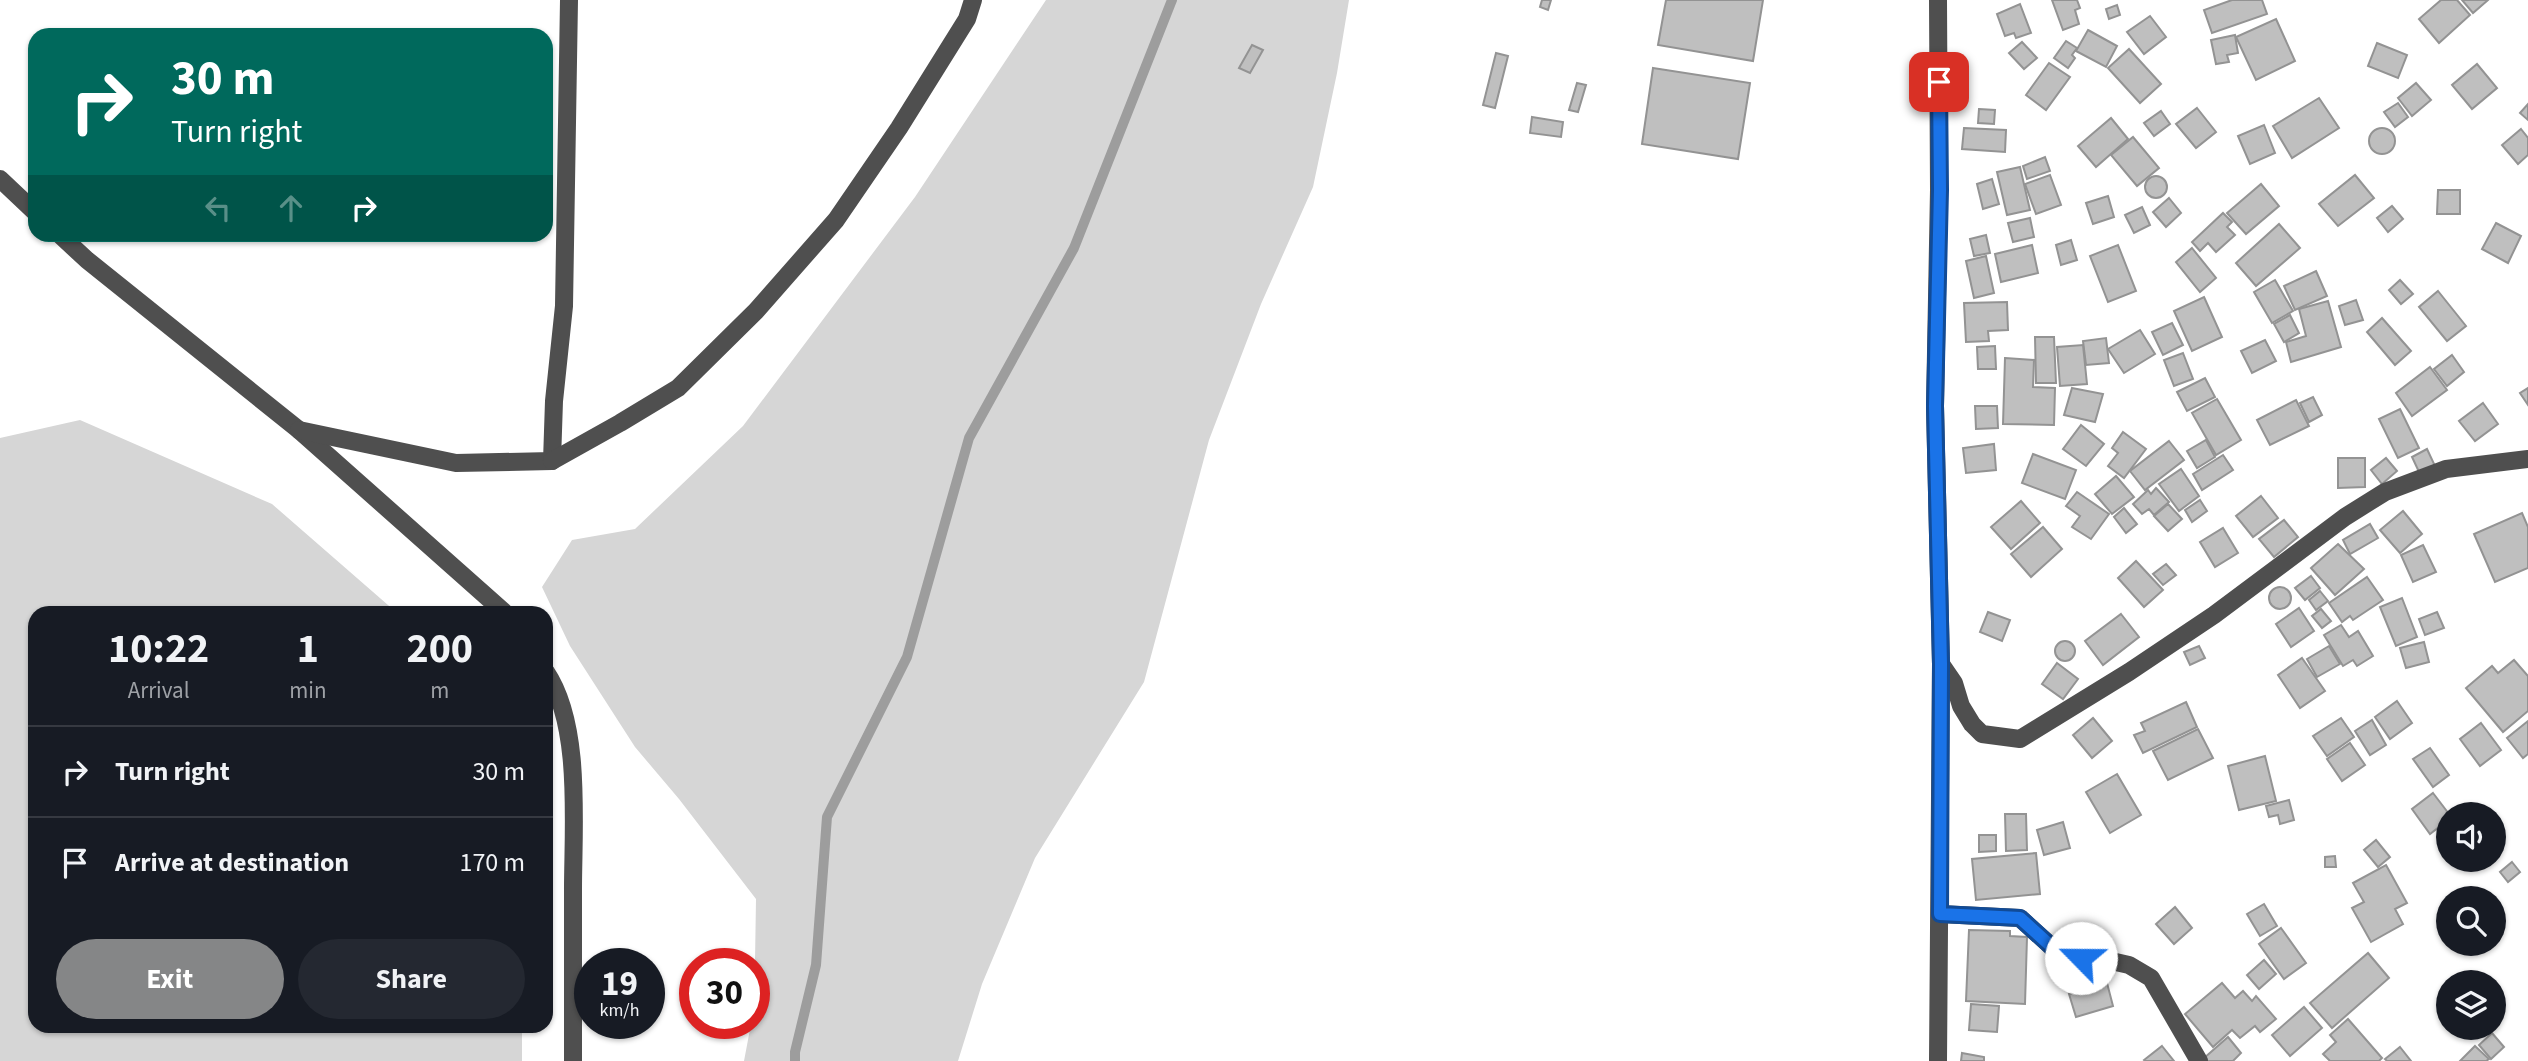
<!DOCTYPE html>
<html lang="en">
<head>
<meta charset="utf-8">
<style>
  :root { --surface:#171b24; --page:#242831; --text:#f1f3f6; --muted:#9ea1a6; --line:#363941; --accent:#858687 }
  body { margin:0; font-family:"Source Sans 3",sans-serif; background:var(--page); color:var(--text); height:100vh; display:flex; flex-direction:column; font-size:26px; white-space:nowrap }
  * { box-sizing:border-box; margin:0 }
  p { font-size:23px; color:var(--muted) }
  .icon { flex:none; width:38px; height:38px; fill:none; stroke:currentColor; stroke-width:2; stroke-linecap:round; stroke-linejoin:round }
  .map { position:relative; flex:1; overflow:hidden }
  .details { position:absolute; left:28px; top:606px; width:525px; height:427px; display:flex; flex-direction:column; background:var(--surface); border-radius:21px; box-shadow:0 2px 5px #0004 }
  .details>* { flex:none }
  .hud { position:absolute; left:28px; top:28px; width:525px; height:214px; border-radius:21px; box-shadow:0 2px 5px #0004; background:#00695c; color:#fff; overflow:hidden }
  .controls { position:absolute; left:2436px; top:802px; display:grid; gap:14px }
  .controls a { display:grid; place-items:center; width:70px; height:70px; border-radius:50%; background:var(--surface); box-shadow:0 2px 5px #0004; font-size:35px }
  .speed { position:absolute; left:574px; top:948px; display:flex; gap:14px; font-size:35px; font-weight:700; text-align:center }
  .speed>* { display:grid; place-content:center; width:91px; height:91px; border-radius:50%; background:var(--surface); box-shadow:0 2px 5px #0004; line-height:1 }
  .speed small { font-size:18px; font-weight:400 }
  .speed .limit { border:10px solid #d22; background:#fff; color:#111 }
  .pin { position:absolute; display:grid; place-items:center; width:60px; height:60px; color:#fff; margin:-30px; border-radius:14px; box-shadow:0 4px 10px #0006 }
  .me { position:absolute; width:77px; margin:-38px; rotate:293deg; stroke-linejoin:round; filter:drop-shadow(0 0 5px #0008) }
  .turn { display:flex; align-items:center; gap:24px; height:147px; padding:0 28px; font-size:32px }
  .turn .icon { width:91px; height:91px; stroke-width:2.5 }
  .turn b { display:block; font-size:49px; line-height:60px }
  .lanes { display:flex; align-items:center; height:66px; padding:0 28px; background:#0003; justify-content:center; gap:35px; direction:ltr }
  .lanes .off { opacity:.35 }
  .eta { display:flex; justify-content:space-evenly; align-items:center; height:119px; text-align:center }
  .eta b { font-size:42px; font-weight:700; line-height:49px }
  .primary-button { display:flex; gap:14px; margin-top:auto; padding:14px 28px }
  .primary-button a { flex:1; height:80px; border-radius:42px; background:var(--accent); color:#fff; font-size:28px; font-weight:700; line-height:80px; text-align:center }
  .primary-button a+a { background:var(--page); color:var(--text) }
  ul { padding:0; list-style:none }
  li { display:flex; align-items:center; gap:21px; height:91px; padding:0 28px; border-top:2px solid var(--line) }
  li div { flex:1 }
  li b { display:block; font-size:26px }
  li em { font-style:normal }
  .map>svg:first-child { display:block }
</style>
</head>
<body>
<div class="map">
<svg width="2528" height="1061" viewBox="0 0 2528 1061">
  <rect width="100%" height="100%" fill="#fff"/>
  <g fill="#d6d6d6">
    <polygon points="1046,0 1349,0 1337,73 1313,187 1261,304 1209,440 1144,682 1035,858 982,984 958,1061 744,1061 751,1024 754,1024 756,899 679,799 635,747 570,646 542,587 572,540 635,529 743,426 915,197"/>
    <polygon points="80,420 272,504 396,612 35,612 35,1026 522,1026 522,1061 0,1061 0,438"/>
  </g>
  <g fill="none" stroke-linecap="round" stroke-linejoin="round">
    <polyline stroke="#9d9d9d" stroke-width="10" points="795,1061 795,1052 816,965 827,817 907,657 969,438 1074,248 1172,0"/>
  </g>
  <g fill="#bfbfbf" stroke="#939393" stroke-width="2">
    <polygon points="1542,0 1551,0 1548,10 1540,7"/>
    <polygon points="1666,0 1763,0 1753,61 1658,45"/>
    <polygon points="2052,0 2077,0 2080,8 2075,10 2079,24 2063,30"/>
    <polygon points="2232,0 2262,0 2267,14 2212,33 2204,10"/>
    <polygon points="2441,0 2457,0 2470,15 2439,43 2419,19"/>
    <polygon points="2462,0 2488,0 2473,13"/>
    <polygon points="2020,4 2031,33 2016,38 2014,33 2005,36 1997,14"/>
    <polygon points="2117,5 2120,15 2109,19 2106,9"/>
    <polygon points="2150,16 2166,37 2144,54 2127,32"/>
    <polygon points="2276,19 2295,61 2256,80 2236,37"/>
    <polygon points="2088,30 2117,46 2106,67 2076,51"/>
    <polygon points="2235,35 2238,53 2227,55 2229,62 2216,64 2211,40"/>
    <polygon points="2066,41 2077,48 2072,55 2075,58 2068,68 2054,58"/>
    <polygon points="2022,42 2037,58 2024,69 2009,53"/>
    <polygon points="2377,43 2407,55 2398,78 2368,66"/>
    <polygon points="1252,45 1263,50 1250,73 1239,68"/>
    <polygon points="2129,49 2161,84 2140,103 2108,68"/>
    <polygon points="1496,53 1508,56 1495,108 1483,105"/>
    <polygon points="2049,63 2070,77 2046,110 2026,95"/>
    <polygon points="2477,64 2497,88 2472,109 2452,85"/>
    <polygon points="1653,68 1750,83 1738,159 1642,144"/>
    <polygon points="1577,83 1586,85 1578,112 1569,110"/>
    <polygon points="2416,83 2431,100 2412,116 2398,98"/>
    <polygon points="2319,98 2339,128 2292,158 2273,126"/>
    <polygon points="2398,103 2408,117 2395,127 2384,112"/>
    <polygon points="2528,104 2528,120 2520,113"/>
    <polygon points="2197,108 2216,132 2196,148 2176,124"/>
    <polygon points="1979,109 1995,110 1994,124 1978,123"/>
    <polygon points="2161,111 2170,124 2154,136 2144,123"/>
    <polygon points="1532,117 1563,122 1561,137 1530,133"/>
    <polygon points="2111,118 2128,139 2096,167 2078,146"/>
    <polygon points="2264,125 2275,153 2250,164 2238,136"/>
    <polygon points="1964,128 2006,130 2005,152 1962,149"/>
    <circle cx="2382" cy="141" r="13"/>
    <polygon points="2521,129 2528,138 2528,155 2518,164 2502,145"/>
    <polygon points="2133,137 2159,168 2137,186 2111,155"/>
    <polygon points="2045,157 2050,171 2027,179 2023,166"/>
    <polygon points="2020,167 2030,210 2007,215 1997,172"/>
    <polygon points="2050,175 2061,205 2036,214 2025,184"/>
    <polygon points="2355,175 2374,198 2338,226 2319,204"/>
    <circle cx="2156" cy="187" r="11"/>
    <polygon points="1992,179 1999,204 1983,209 1977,184"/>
    <polygon points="2261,184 2279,206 2246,234 2227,213"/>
    <polygon points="2438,190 2460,190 2460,214 2437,214"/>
    <polygon points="2108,196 2114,217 2093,224 2086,203"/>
    <polygon points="2169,198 2181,213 2166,227 2153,212"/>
    <polygon points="2392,206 2403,219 2388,232 2377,218"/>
    <polygon points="2142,207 2150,225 2134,233 2125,215"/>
    <polygon points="2223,213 2232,222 2227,227 2235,235 2216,252 2208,243 2200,251 2192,242"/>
    <polygon points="2030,218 2034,237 2013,242 2008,223"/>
    <polygon points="2496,223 2521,236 2508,263 2482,249"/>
    <polygon points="2279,224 2300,248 2256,286 2236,263"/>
    <polygon points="1986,235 1990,253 1974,256 1970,239"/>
    <polygon points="2071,240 2077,260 2061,265 2056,245"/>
    <polygon points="2032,245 2038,273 2001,282 1995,254"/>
    <polygon points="2118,245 2136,291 2108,302 2090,256"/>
    <polygon points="2192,248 2216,278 2200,292 2176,262"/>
    <polygon points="1986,256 1994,293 1974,298 1966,261"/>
    <polygon points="2316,271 2327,296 2295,310 2284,286"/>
    <polygon points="2275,280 2293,311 2272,323 2254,292"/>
    <polygon points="2400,280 2413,294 2401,304 2389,290"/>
    <polygon points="2438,291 2466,326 2447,341 2419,307"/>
    <polygon points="2204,297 2222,337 2192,351 2174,311"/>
    <polygon points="2356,300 2363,320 2345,325 2339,306"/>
    <polygon points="2328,301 2341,347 2291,362 2286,342 2306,336 2299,309"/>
    <polygon points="2007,302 2008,330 1988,331 1989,341 1966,342 1964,303"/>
    <polygon points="2290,315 2299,333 2284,342 2274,324"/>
    <polygon points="2382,318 2411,351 2395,365 2367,332"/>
    <polygon points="2172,323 2183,345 2163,355 2152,332"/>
    <polygon points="2140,330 2155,354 2124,373 2108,349"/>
    <polygon points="2035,337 2054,337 2056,383 2036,383"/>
    <polygon points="2106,338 2109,363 2086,365 2083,341"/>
    <polygon points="2265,340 2276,361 2252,373 2241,351"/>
    <polygon points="2083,345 2087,384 2060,386 2057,347"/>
    <polygon points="1995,346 1996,369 1978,369 1977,347"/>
    <polygon points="2183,353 2193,379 2174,386 2164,360"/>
    <polygon points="2452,355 2464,372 2447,386 2434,369"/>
    <polygon points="2005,358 2034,360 2033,387 2055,388 2054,425 2003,424"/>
    <polygon points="2430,367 2447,390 2412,416 2396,393"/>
    <polygon points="2205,378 2215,397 2187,411 2177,392"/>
    <polygon points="2072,388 2103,394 2095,422 2064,415"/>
    <polygon points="2528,388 2528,405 2520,393"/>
    <polygon points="2313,397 2322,415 2309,422 2300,403"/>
    <polygon points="2217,399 2241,440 2216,455 2192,413"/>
    <polygon points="2296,400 2309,426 2270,445 2257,420"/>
    <polygon points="2483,403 2498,424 2475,441 2459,421"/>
    <polygon points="1975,406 1997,406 1998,428 1976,429"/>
    <polygon points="2400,409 2419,448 2398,458 2379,419"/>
    <polygon points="2081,425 2104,444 2086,466 2063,449"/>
    <polygon points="2123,432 2146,449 2124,478 2108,466 2118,453 2112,448"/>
    <polygon points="2206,440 2215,457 2197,468 2187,451"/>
    <polygon points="2169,441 2184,460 2145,490 2130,471"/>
    <polygon points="1994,444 1996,470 1966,473 1963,448"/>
    <polygon points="2427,449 2435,466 2420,474 2412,457"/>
    <polygon points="2033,454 2076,470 2065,499 2022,483"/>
    <polygon points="2223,455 2233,470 2202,490 2193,474"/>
    <polygon points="2338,458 2365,458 2365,487 2338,488"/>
    <polygon points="2386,458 2397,471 2382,484 2371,470"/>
    <polygon points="2181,469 2199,496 2179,511 2159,484"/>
    <polygon points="2116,476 2134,497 2112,514 2095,494"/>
    <polygon points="2156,488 2169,502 2154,515 2149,509 2142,514 2133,504 2148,490 2151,494"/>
    <polygon points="2077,492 2109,514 2091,539 2072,527 2080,516 2066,506"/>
    <polygon points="2261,496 2278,518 2253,537 2236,516"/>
    <polygon points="2200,500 2207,511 2192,522 2185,510"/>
    <polygon points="2021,501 2040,523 2011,549 1991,527"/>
    <polygon points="2168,504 2182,519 2168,531 2154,516"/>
    <polygon points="2124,508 2137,524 2126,533 2114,517"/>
    <polygon points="2403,511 2422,534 2400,553 2380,530"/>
    <polygon points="2522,513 2528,527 2528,568 2495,582 2474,534"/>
    <polygon points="2284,520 2298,537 2274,557 2259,539"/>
    <polygon points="2370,524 2378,538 2350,554 2343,540"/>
    <polygon points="2043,527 2062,549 2031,577 2011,554"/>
    <polygon points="2223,528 2238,553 2215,567 2200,542"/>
    <polygon points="2338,544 2364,569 2335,595 2311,568"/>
    <polygon points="2423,545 2436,572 2413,582 2401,555"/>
    <polygon points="2136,561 2163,590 2144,607 2118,578"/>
    <polygon points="2166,564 2176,575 2163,585 2153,574"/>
    <polygon points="2311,576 2320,588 2305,600 2295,588"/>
    <polygon points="2367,577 2383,600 2353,620 2350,616 2342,622 2329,603"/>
    <circle cx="2280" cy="598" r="11"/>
    <polygon points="2320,591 2328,601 2316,610 2309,600"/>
    <polygon points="2402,598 2417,637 2396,646 2380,607"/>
    <polygon points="2299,608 2314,631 2291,647 2276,624"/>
    <polygon points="2321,609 2331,621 2322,628 2312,616"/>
    <polygon points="1988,612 2010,620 2002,641 1980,632"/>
    <polygon points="2437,612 2444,628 2425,635 2419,619"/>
    <polygon points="2121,614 2139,637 2103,665 2085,641"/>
    <polygon points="2341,625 2349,637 2358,631 2373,656 2357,666 2353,660 2343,666 2324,635"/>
    <circle cx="2065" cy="651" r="10"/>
    <polygon points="2424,642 2429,662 2406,668 2400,648"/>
    <polygon points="2199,646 2205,658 2190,665 2184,652"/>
    <polygon points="2329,646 2340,664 2317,677 2307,659"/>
    <polygon points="2302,658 2325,691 2300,708 2278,675"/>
    <polygon points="2514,660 2528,676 2528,711 2503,732 2466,688 2492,666 2498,673"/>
    <polygon points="2057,663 2078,679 2063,699 2042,684"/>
    <polygon points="2397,701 2412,723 2390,739 2375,717"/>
    <polygon points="2186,702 2197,727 2143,753 2134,735 2145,731 2141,723"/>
    <polygon points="2093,718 2112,741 2092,758 2073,735"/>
    <polygon points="2341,718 2354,737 2327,756 2313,736"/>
    <polygon points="2372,720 2386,745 2370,755 2355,731"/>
    <polygon points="2528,721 2528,754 2523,758 2507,738"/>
    <polygon points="2481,723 2501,750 2480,766 2460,739"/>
    <polygon points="2198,729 2213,758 2168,780 2153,751"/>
    <polygon points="2350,743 2365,765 2342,781 2327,759"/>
    <polygon points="2430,748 2449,775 2433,787 2413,759"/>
    <polygon points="2265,756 2276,801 2239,810 2228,766"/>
    <polygon points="2117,774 2141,815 2110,833 2086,792"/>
    <polygon points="2433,793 2449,814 2448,820 2430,834 2412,809"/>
    <polygon points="2289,800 2294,820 2280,824 2278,815 2269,817 2266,806"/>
    <polygon points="2005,814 2026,814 2027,850 2006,851"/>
    <polygon points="2063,822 2070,848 2044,855 2037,830"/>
    <polygon points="1979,835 1996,835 1996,851 1979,852"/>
    <polygon points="2376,840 2390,857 2378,867 2364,850"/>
    <polygon points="2036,853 2040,894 1976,900 1972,859"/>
    <polygon points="2335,856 2336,867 2325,867 2325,857"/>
    <polygon points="2512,862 2520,872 2508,882 2500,872"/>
    <polygon points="2386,865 2407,903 2395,909 2403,924 2371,942 2352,908 2364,902 2353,883"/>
    <polygon points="2264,904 2277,926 2260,936 2247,914"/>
    <polygon points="2175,907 2192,928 2174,944 2156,924"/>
    <polygon points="2281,928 2306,963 2284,979 2259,944"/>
    <polygon points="1969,930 2010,931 2010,936 2027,937 2025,1004 1966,1001"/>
    <polygon points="2368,953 2389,978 2332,1028 2310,1003"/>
    <polygon points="2264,960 2276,974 2259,989 2247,975"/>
    <polygon points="2107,983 2113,1006 2076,1017 2069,994"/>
    <polygon points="2222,983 2235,998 2243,991 2252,1001 2256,996 2276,1019 2260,1032 2255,1026 2240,1038 2232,1030 2213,1047 2185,1014"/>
    <polygon points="1971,1004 1999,1006 1997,1032 1969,1030"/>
    <polygon points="2304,1007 2322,1028 2290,1056 2272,1035"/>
    <polygon points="2348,1019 2382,1058 2379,1061 2330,1061 2323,1054 2336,1042 2330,1035"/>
    <polygon points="2492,1033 2504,1047 2491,1059 2479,1045"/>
    <polygon points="2228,1037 2241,1053 2233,1061 2204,1061 2203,1059"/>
    <polygon points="2162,1046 2174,1061 2145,1061 2144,1060"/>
    <polygon points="2475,1046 2489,1059 2486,1061 2460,1061"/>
    <polygon points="2400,1047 2411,1061 2387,1061 2385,1059"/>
    <polygon points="1962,1053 1984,1057 1984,1061 1961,1061"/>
  </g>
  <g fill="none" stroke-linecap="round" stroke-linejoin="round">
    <g stroke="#4f4f4f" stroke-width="18">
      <polyline points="0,179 35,212"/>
      <polyline points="59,234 87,260 299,430 504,612"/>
      <polyline points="299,430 456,463 552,461 554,401 564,306 569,0"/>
      <polyline points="552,461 620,423 678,388 756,311 836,220 899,128 967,19 973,0"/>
      <polyline points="1941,664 1954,683 1961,706 1972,724 1982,734 2020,739 2129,672 2214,615 2345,517 2385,492 2446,469 2528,459"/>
      <path d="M546,672c36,53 27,154 27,217 0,57 0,115 0,172"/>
      <polyline points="1940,914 2020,918 2064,958 2098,958 2129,965 2151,978 2199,1061"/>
      <polyline points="1938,1061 1941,664 1935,406 1939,190 1938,0"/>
    </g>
  </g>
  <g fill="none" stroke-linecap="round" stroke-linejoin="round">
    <defs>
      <polyline id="route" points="1939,82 1940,190 1935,406 1941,664 1940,914 2020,918 2064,958 2081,958"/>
    </defs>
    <use href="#route" stroke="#114b97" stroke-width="18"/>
    <use href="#route" stroke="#1a73e8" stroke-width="12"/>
  </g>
</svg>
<div class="controls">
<a><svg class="icon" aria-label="sound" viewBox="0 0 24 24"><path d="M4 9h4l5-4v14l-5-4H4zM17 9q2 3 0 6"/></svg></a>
<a><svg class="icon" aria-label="search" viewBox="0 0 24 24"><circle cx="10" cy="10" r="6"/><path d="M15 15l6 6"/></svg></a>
<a><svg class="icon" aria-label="layers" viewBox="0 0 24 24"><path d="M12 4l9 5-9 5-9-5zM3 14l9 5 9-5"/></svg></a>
</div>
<div class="speed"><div>19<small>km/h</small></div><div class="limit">30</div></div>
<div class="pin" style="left:1939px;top:82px;background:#d93025"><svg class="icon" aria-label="arrive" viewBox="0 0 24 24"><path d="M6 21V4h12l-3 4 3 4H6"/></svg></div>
<svg class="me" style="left:2081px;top:958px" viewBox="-20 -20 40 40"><circle r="19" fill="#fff"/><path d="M0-13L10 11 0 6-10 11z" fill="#1a73e8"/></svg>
<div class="hud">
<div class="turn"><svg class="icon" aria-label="right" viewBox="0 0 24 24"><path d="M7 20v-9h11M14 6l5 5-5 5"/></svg><div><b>30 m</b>Turn right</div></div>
<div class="lanes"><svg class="icon off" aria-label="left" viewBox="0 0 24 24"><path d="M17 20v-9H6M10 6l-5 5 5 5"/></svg><svg class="icon off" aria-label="ahead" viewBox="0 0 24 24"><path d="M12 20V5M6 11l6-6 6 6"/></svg><svg class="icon" aria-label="right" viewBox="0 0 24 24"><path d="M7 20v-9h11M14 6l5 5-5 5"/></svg></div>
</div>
<section class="details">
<div class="eta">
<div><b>10:22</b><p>Arrival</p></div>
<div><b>1</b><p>min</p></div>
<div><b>200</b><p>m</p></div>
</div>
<ul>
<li><svg class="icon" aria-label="right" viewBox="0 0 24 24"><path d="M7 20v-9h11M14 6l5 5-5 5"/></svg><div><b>Turn right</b></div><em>30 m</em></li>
<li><svg class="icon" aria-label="arrive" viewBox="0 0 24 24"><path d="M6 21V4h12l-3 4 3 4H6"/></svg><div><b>Arrive at destination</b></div><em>170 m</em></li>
</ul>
<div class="primary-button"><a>Exit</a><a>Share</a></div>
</section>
</div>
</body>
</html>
